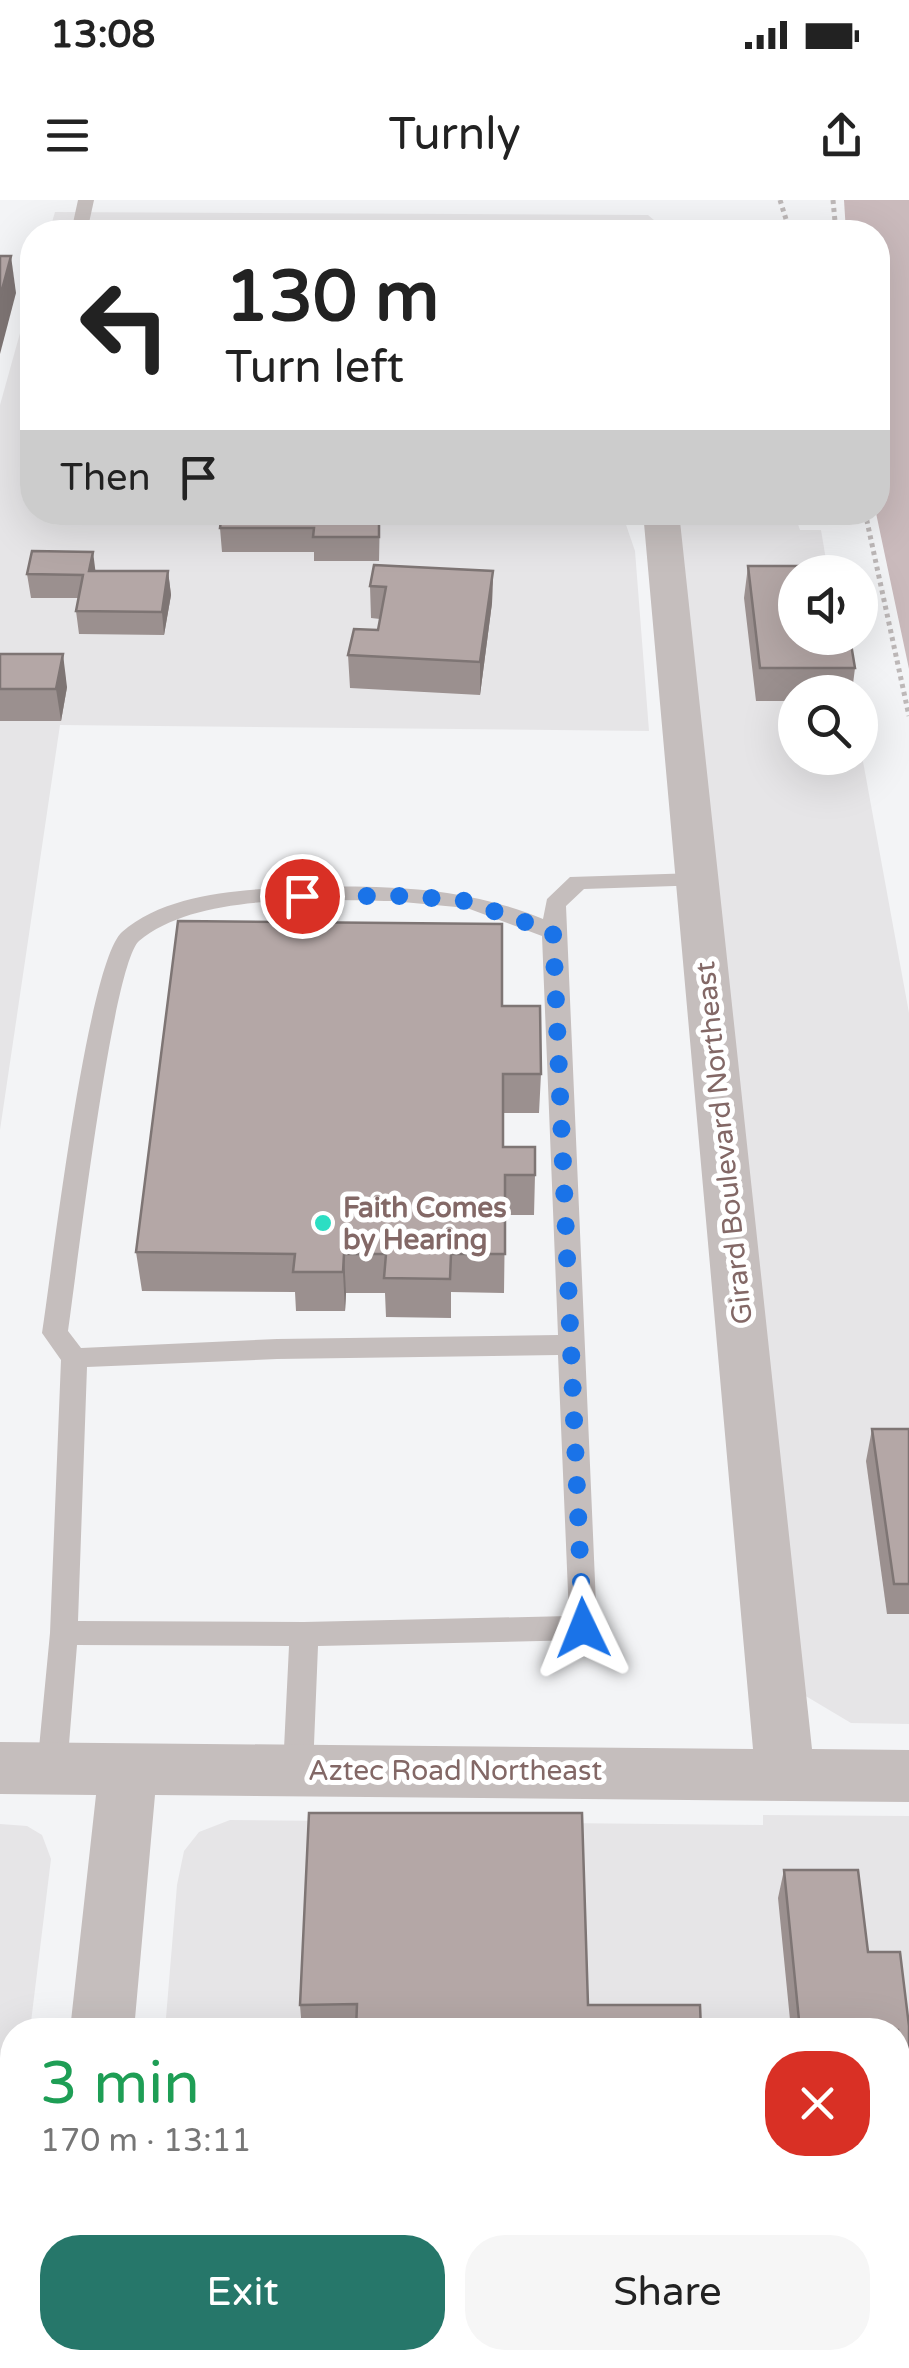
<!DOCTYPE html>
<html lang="en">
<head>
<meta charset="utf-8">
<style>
  :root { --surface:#fff; --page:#f6f6f6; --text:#222; --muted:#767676; --accent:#26776a }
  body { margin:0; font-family:"Varela Round",sans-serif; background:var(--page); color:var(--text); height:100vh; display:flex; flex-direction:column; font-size:38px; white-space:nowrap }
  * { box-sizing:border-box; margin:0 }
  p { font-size:32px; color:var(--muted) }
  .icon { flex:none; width:55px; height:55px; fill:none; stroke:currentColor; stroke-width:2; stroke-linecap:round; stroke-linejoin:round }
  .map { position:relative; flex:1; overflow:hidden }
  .panel { position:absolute; left:0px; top:1818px; width:910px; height:352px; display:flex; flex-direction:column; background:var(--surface); border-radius:40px 40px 0 0; box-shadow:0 10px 40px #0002 }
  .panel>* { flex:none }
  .hud { position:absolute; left:20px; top:20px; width:870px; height:305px; border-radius:40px; box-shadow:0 10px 40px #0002; background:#fff; color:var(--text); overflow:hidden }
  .buttons { position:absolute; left:778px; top:355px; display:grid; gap:20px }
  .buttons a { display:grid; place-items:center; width:100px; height:100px; border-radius:50%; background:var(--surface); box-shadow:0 10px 40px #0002; font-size:50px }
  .pin { position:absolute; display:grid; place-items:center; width:85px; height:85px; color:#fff; margin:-42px; border:5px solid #fff; border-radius:50%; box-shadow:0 2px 10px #0007 }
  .me { position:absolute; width:110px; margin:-55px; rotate:358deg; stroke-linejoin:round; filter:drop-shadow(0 0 8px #0008) }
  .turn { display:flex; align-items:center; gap:35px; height:210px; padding:0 40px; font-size:45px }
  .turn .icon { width:130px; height:130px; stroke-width:2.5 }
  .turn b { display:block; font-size:70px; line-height:85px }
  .then { display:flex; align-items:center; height:95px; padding:0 40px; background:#0003; gap:20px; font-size:38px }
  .round { display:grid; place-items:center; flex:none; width:105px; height:105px; border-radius:40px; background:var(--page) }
  .head { display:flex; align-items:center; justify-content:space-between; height:170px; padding:0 40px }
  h1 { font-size:60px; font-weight:600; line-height:75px; color:#1e9e55 }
  .cta { display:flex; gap:20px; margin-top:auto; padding:20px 40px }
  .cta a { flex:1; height:115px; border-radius:40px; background:var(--accent); color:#fff; font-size:40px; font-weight:600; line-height:115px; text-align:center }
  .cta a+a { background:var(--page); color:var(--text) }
  .status { display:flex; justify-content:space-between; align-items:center; height:70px; padding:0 50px; background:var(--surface); direction:ltr }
  .status svg { height:28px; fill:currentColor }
  header { display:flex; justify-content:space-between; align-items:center; height:130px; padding:0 40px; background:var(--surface); font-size:45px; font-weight:600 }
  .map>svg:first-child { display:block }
</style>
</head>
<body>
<div class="status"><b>13:08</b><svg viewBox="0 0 49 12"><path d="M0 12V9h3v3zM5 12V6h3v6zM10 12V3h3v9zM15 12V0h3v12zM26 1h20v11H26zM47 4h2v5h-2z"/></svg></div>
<header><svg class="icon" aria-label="menu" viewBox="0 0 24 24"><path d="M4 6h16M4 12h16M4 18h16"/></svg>Turnly<svg class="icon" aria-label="share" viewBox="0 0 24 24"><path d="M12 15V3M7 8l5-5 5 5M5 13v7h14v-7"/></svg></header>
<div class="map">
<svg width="909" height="2168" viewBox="0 0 909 2168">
  <rect width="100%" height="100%" fill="#f3f4f6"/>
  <g fill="#e6e5e7">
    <polygon points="55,12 648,15 668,32 49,32"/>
    <polygon points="32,90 32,312 622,313 635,351 649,531 60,525 0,930 0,205"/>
    <polygon points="677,313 794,313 800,330 821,330 828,372 795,372 795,558 860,558 860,545 909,813 909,1524 851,1523 804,1495"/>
    <polygon points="763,1615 909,1616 909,2168 136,2168 137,2158 898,2158 898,1830 165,1830 177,1685 184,1651 199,1632 230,1620 763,1625"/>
    <polygon points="0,1624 27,1626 42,1635 51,1659 30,1830 12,1830 12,1970 0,2071"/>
  </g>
  <polygon fill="#cababc" points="844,0 909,0 909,469 876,313 878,32 846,32"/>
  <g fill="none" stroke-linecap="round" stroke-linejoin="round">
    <g stroke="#bdb8b8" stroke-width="5" stroke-dasharray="4 4" stroke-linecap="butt">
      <polyline points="780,0 790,32"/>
      <polyline points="833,0 836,32"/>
      <polyline points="865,312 909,516"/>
    </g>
    <g fill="#c5bebd" fill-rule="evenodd">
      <polygon points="78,0 94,0 87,32 71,32"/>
      <path d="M697,673l11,7 -3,5 -121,4 -18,17 31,722 -4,8 -10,4 -265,6 -5,123 -5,9 -10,4 -10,-4 -5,-9 6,-123 -212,-1 -10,124 -5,9 -10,4 -10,-4 -5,-9 13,-136 11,-273 -19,-27c10,-64 45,-369 80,-401 45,-40 125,-43 182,-45 83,-2 162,0 239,32l4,-20 23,-22zM392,701l75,7 75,28 16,399 -281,4 -196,9 -13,-17c8,-55 44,-366 71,-390 58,-49 181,-41 253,-40zM558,1155l11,261 -265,6 -226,-1 9,-254 190,-8z"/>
    </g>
    <g fill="#c5bebd" fill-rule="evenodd">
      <polygon points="643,312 679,312 812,1549 909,1550 909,1602 155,1595 134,1830 70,1830 96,1595 0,1594 0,1542 753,1549"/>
      <polygon points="35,2158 103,2158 103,2168 33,2168"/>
    </g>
  </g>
  <g fill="#9b908f">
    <polygon points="380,312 379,361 314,361 314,352 222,352 220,328"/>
    <polygon points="748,366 855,468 852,492 795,492 795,501 756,501 744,398"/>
    <polygon points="95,371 168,371 171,395 164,435 79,434 76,411 79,398 31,398 27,374"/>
    <polygon points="493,371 492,403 480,495 350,488 348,455 378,430 380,419 371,418 370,386"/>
    <polygon points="0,454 67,487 61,521 0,521"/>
    <polygon points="502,806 541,874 539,913 503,913 503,947 535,975 534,1015 505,1015 504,1093 451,1092 451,1118 386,1117 385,1093 346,1093 345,1111 296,1111 295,1092 142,1091 136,1052"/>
    <polygon points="872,1229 909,1229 909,1414 887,1414 866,1261"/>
    <polygon points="309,1613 588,1805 701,1830 302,1830 300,1805"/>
    <polygon points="784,1670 868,1752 909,1826 909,1958 898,1958 898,1830 791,1830 778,1698"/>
    <polygon points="823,2158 875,2158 876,2168 824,2168"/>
  </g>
  <g fill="#7e7574">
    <polygon points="11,56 16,93 0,154 0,97"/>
    <polygon points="93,352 96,375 89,371"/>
    <polygon points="168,371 171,395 164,435 162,412"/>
    <polygon points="493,371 492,403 480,495 480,462"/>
    <polygon points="63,454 67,487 61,521 56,489"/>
    <polygon points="344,1054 346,1093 345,1111 343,1072"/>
  </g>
  <g fill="#b4a7a6" stroke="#7e7574" stroke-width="2.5">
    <polygon points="0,56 11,56 0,97"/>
    <polygon points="222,312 379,312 379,337 313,337 314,328 220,328"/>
    <polygon points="32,351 93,352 89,371 168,371 162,412 76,411 83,375 27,374"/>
    <polygon points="374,365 493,371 480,462 348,455 354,429 378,430 386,387 370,386"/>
    <polygon points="748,366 839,366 840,372 795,372 795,438 850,438 855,468 760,468"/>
    <polygon points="0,454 63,454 56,489 0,489"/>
    <polygon points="178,721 502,724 502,806 540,806 541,874 503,874 503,947 535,947 535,975 505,975 505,1054 451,1054 450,1079 384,1078 386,1054 344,1054 343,1072 293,1072 295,1054 136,1052"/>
    <polygon points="872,1229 909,1229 909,1384 894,1384"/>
    <polygon points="309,1613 582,1613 588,1805 700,1805 701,1830 356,1830 357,1804 300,1805"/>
    <polygon points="784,1670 858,1670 868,1752 900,1752 909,1826 909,1933 898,1933 898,1830 800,1830"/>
    <polygon points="827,2158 875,2158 876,2168 828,2168"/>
  </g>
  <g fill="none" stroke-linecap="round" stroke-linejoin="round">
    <polyline stroke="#1a73e8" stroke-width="18" stroke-dasharray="0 32.4" points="302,696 410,696 466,701 553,732 583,1428"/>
  </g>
  <circle fill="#2cdec3" stroke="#fff" stroke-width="4" cx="323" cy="1023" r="10"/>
  <g text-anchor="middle" stroke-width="10" stroke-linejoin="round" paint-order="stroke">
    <g font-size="28" fill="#836866" stroke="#fff">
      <text transform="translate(723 943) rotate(-96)" y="10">Girard Boulevard Northeast</text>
      <text x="455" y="1580">Aztec Road Northeast</text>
    </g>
    <g font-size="28" font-weight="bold" fill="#836866" stroke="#fff" text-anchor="start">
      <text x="343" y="1017">Faith Comes<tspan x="343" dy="32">by Hearing</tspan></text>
    </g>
  </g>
</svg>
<div class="buttons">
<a><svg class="icon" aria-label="sound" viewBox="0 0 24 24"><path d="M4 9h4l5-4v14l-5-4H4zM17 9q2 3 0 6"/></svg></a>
<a><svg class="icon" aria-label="search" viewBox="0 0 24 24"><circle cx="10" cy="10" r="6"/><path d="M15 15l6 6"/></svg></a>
</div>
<div class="pin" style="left:302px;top:696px;background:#d93025"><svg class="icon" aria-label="arrive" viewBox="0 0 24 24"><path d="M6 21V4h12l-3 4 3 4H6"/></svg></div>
<svg class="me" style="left:583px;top:1428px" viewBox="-20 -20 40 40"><path d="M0-17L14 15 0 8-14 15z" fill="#1a73e8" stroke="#fff" stroke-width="4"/></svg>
<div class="hud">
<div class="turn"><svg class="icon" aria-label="left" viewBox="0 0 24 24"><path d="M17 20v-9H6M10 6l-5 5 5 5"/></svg><div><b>130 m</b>Turn left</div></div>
<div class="then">Then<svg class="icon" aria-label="arrive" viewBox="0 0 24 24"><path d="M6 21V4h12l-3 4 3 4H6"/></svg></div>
</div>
<section class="panel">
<div class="head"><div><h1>3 min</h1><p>170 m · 13:11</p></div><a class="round" style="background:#d93025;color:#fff"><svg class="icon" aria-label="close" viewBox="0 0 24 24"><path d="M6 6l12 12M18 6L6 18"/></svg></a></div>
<div class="cta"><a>Exit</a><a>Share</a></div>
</section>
</div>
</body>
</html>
